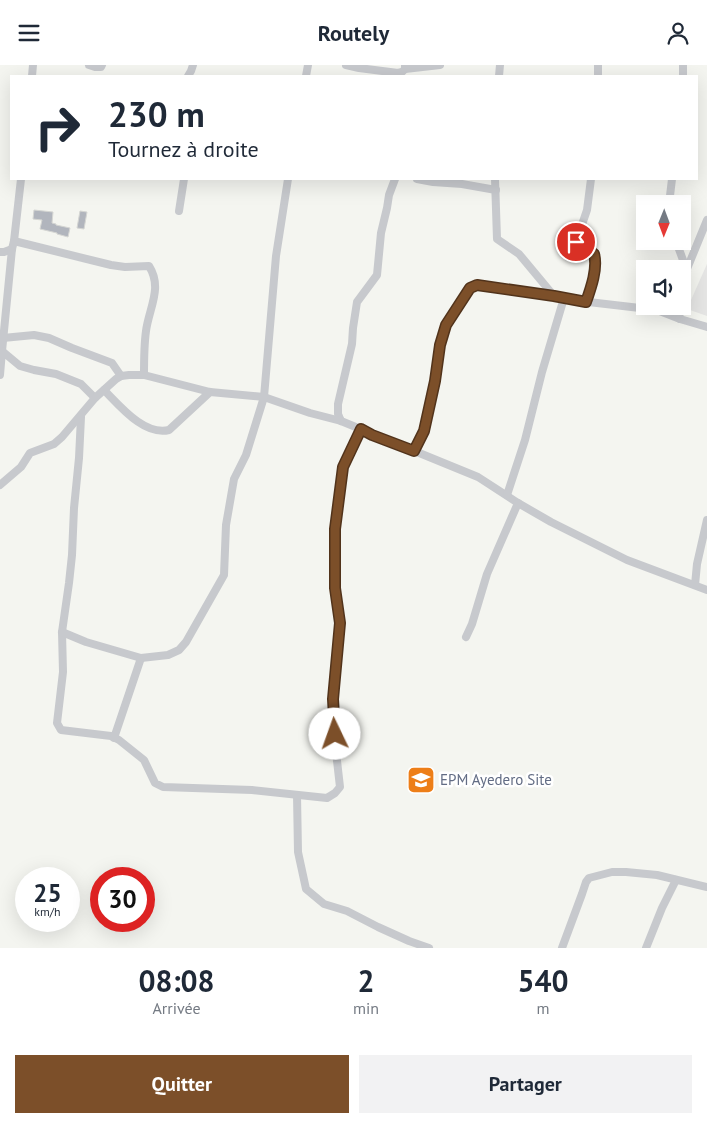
<!DOCTYPE html>
<html lang="fr">
<head>
<meta charset="utf-8">
<style>
  :root { --surface:#fff; --page:#f2f2f3; --text:#1f2937; --muted:#747a83; --accent:#7c4f29 }
  body { margin:0; font-family:"PT Sans",sans-serif; background:var(--page); color:var(--text); height:100vh; display:flex; flex-direction:column; font-size:19px; white-space:nowrap }
  * { box-sizing:border-box; margin:0 }
  p { font-size:16px; color:var(--muted) }
  .icon { flex:none; width:28px; height:28px; fill:none; stroke:currentColor; stroke-width:2; stroke-linecap:round; stroke-linejoin:round }
  .map { position:relative; height:883px; overflow:hidden }
  .side { display:flex; flex-direction:column; background:var(--surface); flex:1 }
  .side>* { flex:none }
  .hud { position:absolute; left:10px; top:10px; width:688px; height:105px; border-radius:0px; box-shadow:0 5px 20px #0002; background:#fff; color:var(--text); overflow:hidden }
  .needle { width:32px; rotate:181deg }
  .controls { position:absolute; left:636px; top:130px; display:grid; gap:10px }
  .controls a { display:grid; place-items:center; width:55px; height:55px; border-radius:0px; background:var(--surface); box-shadow:0 5px 20px #0002; font-size:25px }
  .speed { position:absolute; left:15px; top:802px; display:flex; gap:10px; font-size:25px; font-weight:700; text-align:center }
  .speed>* { display:grid; place-content:center; width:65px; height:65px; border-radius:50%; background:var(--surface); box-shadow:0 5px 20px #0002; line-height:1 }
  .speed small { font-size:12px; font-weight:400 }
  .speed .limit { border:8px solid #d22; background:#fff; color:#111 }
  .pin { position:absolute; display:grid; place-items:center; width:42px; height:42px; color:#fff; margin:-21px; border:2px solid #fff; border-radius:50%; box-shadow:0 1px 5px #0007 }
  .me { position:absolute; width:55px; margin:-28px; rotate:357deg; stroke-linejoin:round; filter:drop-shadow(0 0 4px #0008) }
  .turn { display:flex; align-items:center; gap:18px; height:105px; padding:0 15px; font-size:22px }
  .turn .icon { width:65px; height:65px; stroke-width:2.5 }
  .turn b { display:block; font-size:35px; line-height:42px }
  .eta { display:flex; justify-content:space-evenly; align-items:center; height:85px; text-align:center }
  .eta b { font-size:30px; font-weight:700; line-height:35px }
  .primary-button { display:flex; gap:10px; margin-top:auto; padding:10px 15px }
  .primary-button a { flex:1; height:58px; border-radius:0px; background:var(--accent); color:#fff; font-size:20px; font-weight:700; line-height:58px; text-align:center }
  .primary-button a+a { background:var(--page); color:var(--text) }
  header { display:flex; justify-content:space-between; align-items:center; height:65px; padding:0 15px; background:var(--surface); font-size:22px; font-weight:700 }
  .map>svg:first-child { display:block }
</style>
</head>
<body>
<header><svg class="icon" aria-label="menu" viewBox="0 0 24 24"><path d="M4 6h16M4 12h16M4 18h16"/></svg>Routely<svg class="icon" aria-label="person" viewBox="0 0 24 24"><circle cx="12" cy="8" r="4"/><path d="M4 21q1-7 8-7t8 7"/></svg></header>
<div class="map">
<svg width="707" height="883" viewBox="0 0 707 883">
  <rect width="100%" height="100%" fill="#f4f5f0"/>
  <polygon fill="#e5e5e4" points="707,199 707,251 687,244"/>
  <g fill="#b1b5bd" stroke="#d5d6d3">
    <polygon points="34,145 53,147 52,158 56,159 56,160 70,163 68,172 57,169 57,168 40,164 42,155 33,154"/>
    <polygon points="80,146 87,147 84,164 77,163"/>
  </g>
  <g fill="none" stroke-linecap="round" stroke-linejoin="round">
    <g stroke="#c7c9cd" stroke-width="8">
      <polyline points="89,0 95,2 101,2 102,0"/>
      <polyline points="346,0 359,3 398,8 402,7 405,4 405,0"/>
      <polyline points="405,4 440,0"/>
      <polyline points="32,11 33,0"/>
      <polyline points="188,11 191,6 193,0"/>
      <polyline points="306,11 308,0"/>
      <polyline points="499,11 500,0"/>
      <polyline points="598,11 598,0"/>
      <polyline points="683,11 683,0"/>
      <polyline points="417,114 433,117 462,119 496,125"/>
      <polyline points="495,114 497,174 519,189 554,231"/>
      <polyline points="669,139 672,114"/>
      <polyline points="179,146 184,114"/>
      <path d="M14,176l97,24 14,2 24,-1c14,22 0,42 -3,65 -2,14 -2,29 -2,44"/>
      <polyline points="676,176 687,206"/>
      <polyline points="0,187 4,187 12,184"/>
      <polyline points="682,216 707,155"/>
      <path d="M587,237c4,-14 11,-33 8,-48l-18,-10 -1,-2 11,-32 4,-31"/>
      <polyline points="678,241 680,254"/>
      <polyline points="3,273 34,270 49,273 72,283 112,298 121,311"/>
      <polyline points="0,286 2,286 12,184 14,176 21,114"/>
      <polyline points="0,310 2,286 20,301 34,305 56,309 81,319 95,333"/>
      <path d="M104,325c16,16 40,46 65,40l41,-38"/>
      <polyline points="81,352 79,393 74,443 72,490 69,518 62,567 63,607 57,658 61,665 111,671 119,675 144,695 155,718 163,722 252,725 327,733 335,728 340,722 336,687 333,634 340,559 335,523 335,463 343,402 361,364"/>
      <polyline points="341,356 338,349 338,339 352,279 353,263 357,237 377,210 381,168 387,143 389,130 395,114"/>
      <polyline points="414,386 424,366 435,316 440,280 447,260 467,227 470,223 477,220 554,231 580,236 657,245 680,254 707,262"/>
      <polyline points="0,420 21,402 30,388 54,379 62,372 95,333 116,314 121,311 129,310 144,310 210,327 264,332 310,348 341,356 478,412 518,438 551,457 627,495 707,525"/>
      <polyline points="507,430 525,375 542,307 564,233"/>
      <polyline points="695,520 697,499 707,455"/>
      <polyline points="62,567 86,577 141,593 168,590 179,585 186,577 224,510 226,460 234,414 246,390 264,332 276,191 288,114"/>
      <polyline points="466,572 472,559 487,509 518,438"/>
      <polyline points="114,673 141,593"/>
      <polyline points="297,730 298,787 306,824 324,839 347,846 378,862 409,876 429,883"/>
      <polyline points="562,883 582,829 586,817 589,813 612,807 626,807 657,810 707,822"/>
      <polyline points="646,883 662,843 676,815"/>
    </g>
  </g>
  <g fill="none" stroke-linecap="round" stroke-linejoin="round">
    <defs>
      <path id="route" d="M335,669l-2,-35 7,-76 -5,-35v-59l8,-62 18,-38 11,6 42,16 10,-20 11,-50 5,-36 6,-20 24,-37 7,-3 77,11 32,6c5,-14 12,-34 8,-48l-17,-10 -1,-2"/>
    </defs>
    <use href="#route" stroke="#51331b" stroke-width="12"/>
    <use href="#route" stroke="#7c4f29" stroke-width="9"/>
  </g>
  <defs>
    <symbol id="school-square" viewBox="-11 -11 22 22"><rect x="-9" y="-9" width="18" height="18" rx="4" fill="#ed7e18" stroke="#fff"/><path d="M0-5L7-2L0 1L-7-2ZM-4 1L0 2.5L4 1V4Q0 6-4 4Z" fill="#fff"/></symbol>
  </defs>
  <g fill-rule="evenodd">
    <use href="#school-square" x="405" y="699" width="32" height="32"/>
  </g>
  <g text-anchor="middle" stroke-width="5" stroke-linejoin="round" paint-order="stroke">
    <g font-size="15" fill="#626c84" stroke="#fff" text-anchor="start">
      <text x="440" y="720">EPM Ayedero Site</text>
    </g>
  </g>
</svg>
<div class="controls">
<a><svg class="needle" viewBox="-14 -14 28 28"><path d="M0-13l5 13h-10z" fill="#e53935"/><path d="M0 13l5-13h-10z" fill="#747a83"/></svg></a>
<a><svg class="icon" aria-label="sound" viewBox="0 0 24 24"><path d="M4 9h4l5-4v14l-5-4H4zM17 9q2 3 0 6"/></svg></a>
</div>
<div class="speed"><div>25<small>km/h</small></div><div class="limit">30</div></div>
<div class="pin" style="left:576px;top:177px;background:#d93025"><svg class="icon" aria-label="arrive" viewBox="0 0 24 24"><path d="M6 21V4h12l-3 4 3 4H6"/></svg></div>
<svg class="me" style="left:335px;top:669px" viewBox="-20 -20 40 40"><circle r="19" fill="#fff"/><path d="M0-13L10 11 0 6-10 11z" fill="#7c4f29"/></svg>
<div class="hud">
<div class="turn"><svg class="icon" aria-label="right" viewBox="0 0 24 24"><path d="M7 20v-9h11M14 6l5 5-5 5"/></svg><div><b>230 m</b>Tournez à droite</div></div>
</div>
</div>
<section class="side">
<div class="eta">
<div><b>08:08</b><p>Arrivée</p></div>
<div><b>2</b><p>min</p></div>
<div><b>540</b><p>m</p></div>
</div>
<div class="primary-button"><a>Quitter</a><a>Partager</a></div>
</section>
</body>
</html>
